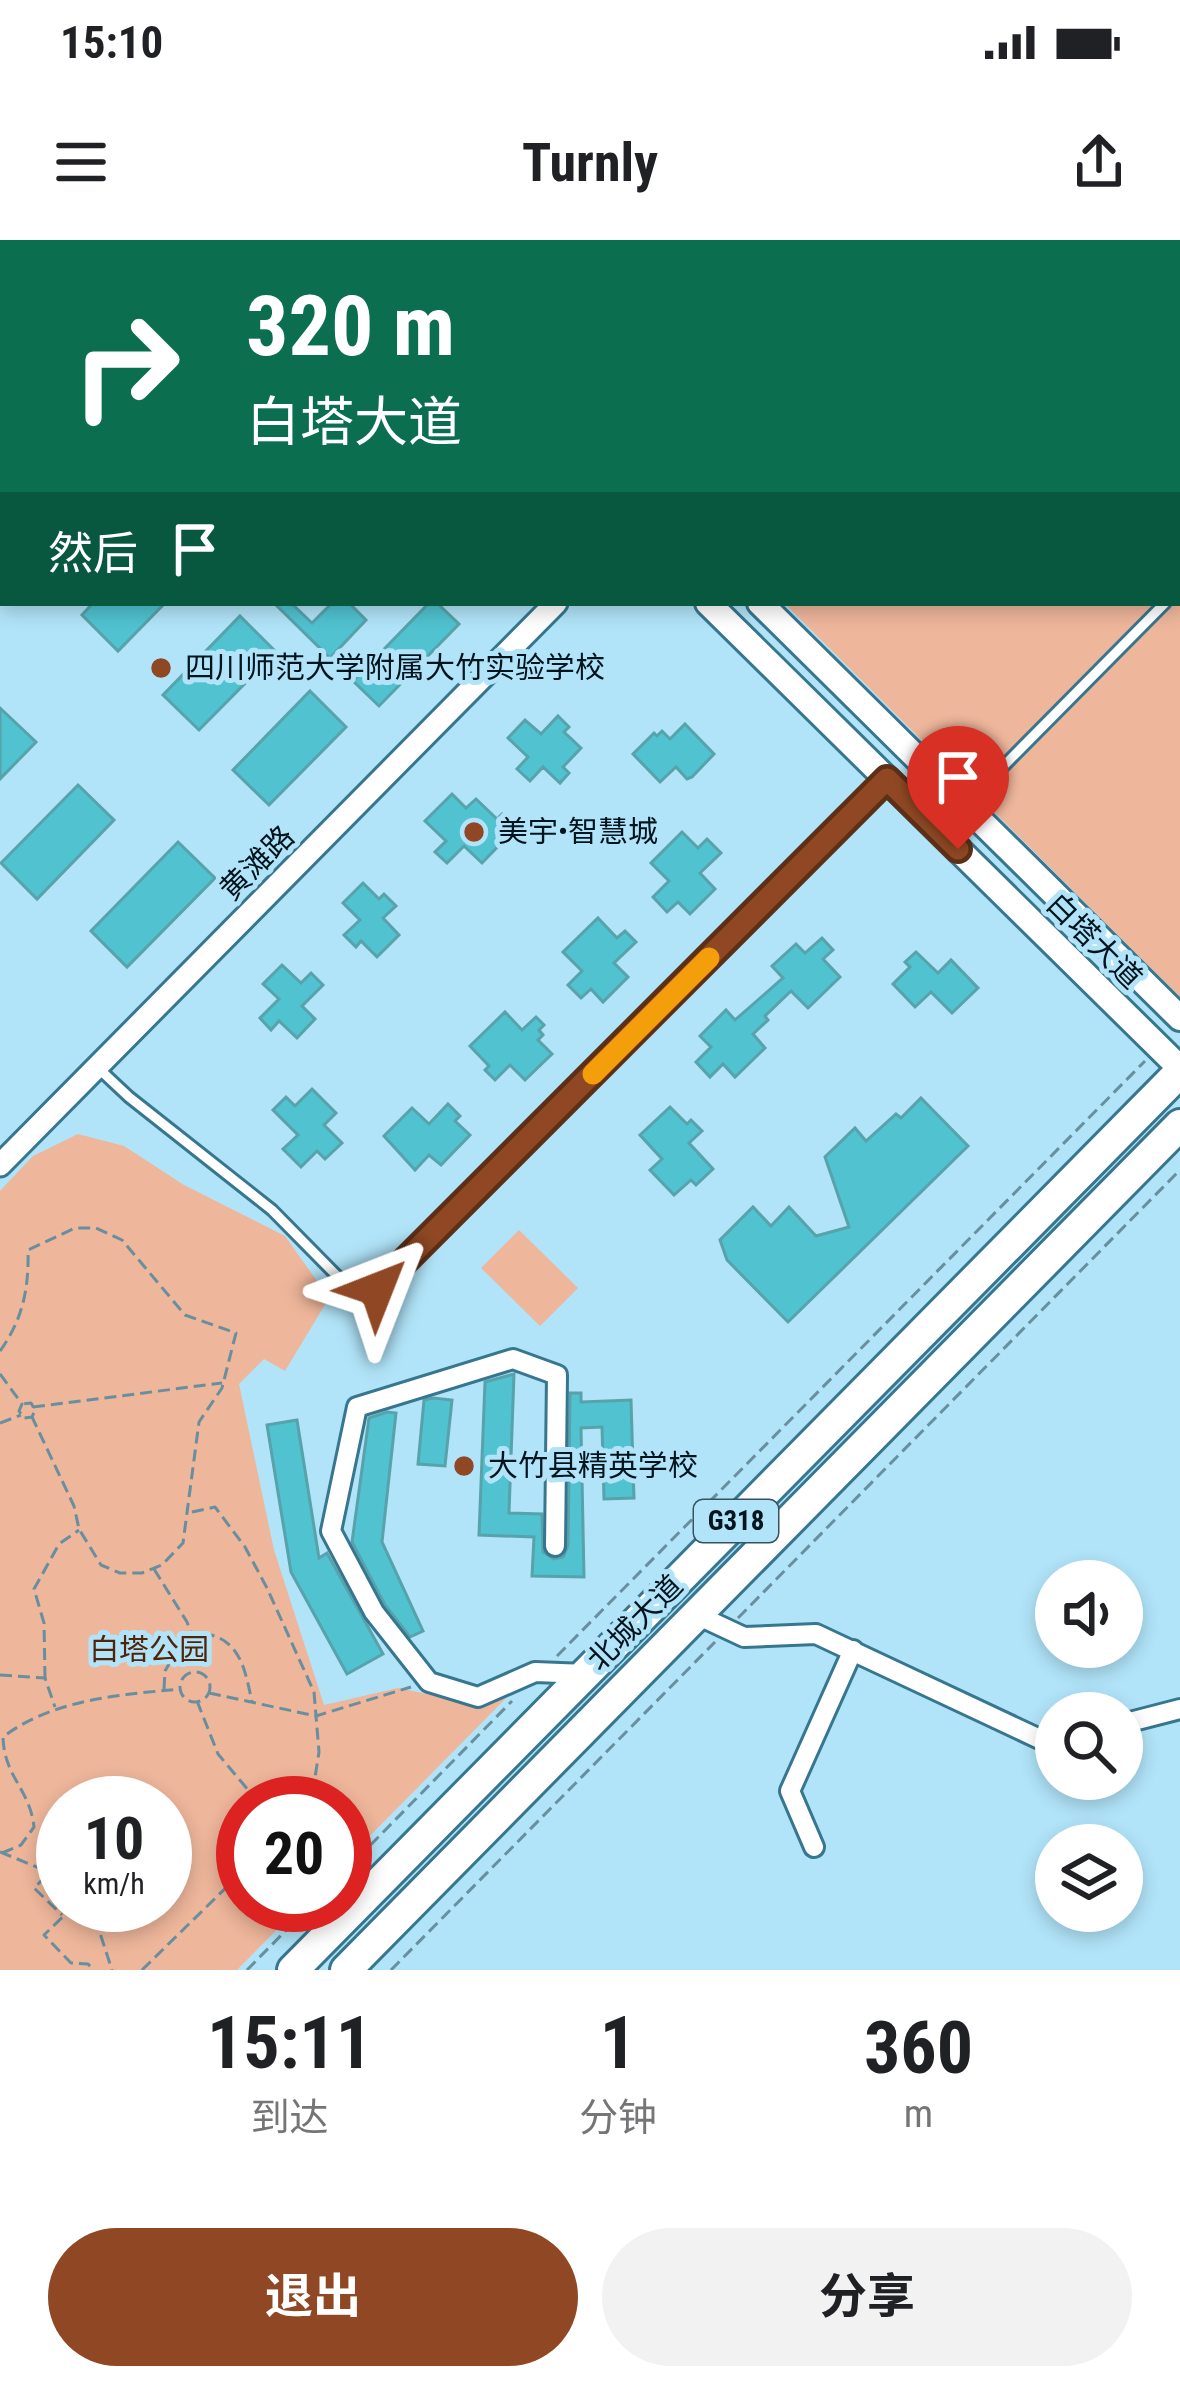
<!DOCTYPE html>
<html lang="zh">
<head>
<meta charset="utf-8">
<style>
  :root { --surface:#fff; --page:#f2f2f2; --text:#202124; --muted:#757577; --accent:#8f4823 }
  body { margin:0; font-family:"Roboto Condensed","Noto Sans SC",sans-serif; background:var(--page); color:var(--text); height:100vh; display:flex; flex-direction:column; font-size:45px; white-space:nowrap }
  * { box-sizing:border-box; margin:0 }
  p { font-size:39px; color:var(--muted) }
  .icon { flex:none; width:66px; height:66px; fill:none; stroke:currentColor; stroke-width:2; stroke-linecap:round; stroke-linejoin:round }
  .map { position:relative; height:1730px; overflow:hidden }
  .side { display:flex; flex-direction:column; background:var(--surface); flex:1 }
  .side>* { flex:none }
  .hud { position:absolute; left:0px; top:0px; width:1182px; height:366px; box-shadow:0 6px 18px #0003; background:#0b6e4f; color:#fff; overflow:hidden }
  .tools { position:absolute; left:1035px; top:1320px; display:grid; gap:24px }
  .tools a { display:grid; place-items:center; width:108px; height:108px; border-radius:50%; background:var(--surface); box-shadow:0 6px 18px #0003; font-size:60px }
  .speed { position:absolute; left:36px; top:1536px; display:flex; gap:24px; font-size:60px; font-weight:700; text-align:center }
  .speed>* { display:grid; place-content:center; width:156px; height:156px; border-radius:50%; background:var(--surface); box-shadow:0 6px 18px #0003; line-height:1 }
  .speed small { font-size:30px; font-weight:400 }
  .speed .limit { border:18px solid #d22; background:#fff; color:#111 }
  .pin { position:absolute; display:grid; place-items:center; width:102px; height:102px; color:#fff; margin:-123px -51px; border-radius:50% 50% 50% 0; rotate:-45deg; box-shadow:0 0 12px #0007 }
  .pin .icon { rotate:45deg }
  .me { position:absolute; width:132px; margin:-66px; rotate:45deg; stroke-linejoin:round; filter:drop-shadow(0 0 9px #0008) }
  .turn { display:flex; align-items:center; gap:42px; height:252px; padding:0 48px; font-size:54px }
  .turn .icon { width:156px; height:156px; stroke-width:2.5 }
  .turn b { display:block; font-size:84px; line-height:102px }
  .then { display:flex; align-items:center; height:114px; padding:0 48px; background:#0003; gap:24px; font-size:45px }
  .eta { display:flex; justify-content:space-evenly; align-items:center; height:204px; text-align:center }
  .eta b { font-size:72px; font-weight:700; line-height:84px }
  .action { display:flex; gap:24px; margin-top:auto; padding:24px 48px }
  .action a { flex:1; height:138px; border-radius:72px; background:var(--accent); color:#fff; font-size:48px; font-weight:700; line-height:138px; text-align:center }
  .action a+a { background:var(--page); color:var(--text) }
  .status { display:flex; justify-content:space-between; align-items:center; height:84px; padding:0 60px; background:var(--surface); direction:ltr }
  .status svg { height:33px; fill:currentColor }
  header { display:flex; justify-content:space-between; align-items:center; height:156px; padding:0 48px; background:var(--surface); font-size:54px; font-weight:700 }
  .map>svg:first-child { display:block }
</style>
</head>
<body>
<div class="status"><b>15:10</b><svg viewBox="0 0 49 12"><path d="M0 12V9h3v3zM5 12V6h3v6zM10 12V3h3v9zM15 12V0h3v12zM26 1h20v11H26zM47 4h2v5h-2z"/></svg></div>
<header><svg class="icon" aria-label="menu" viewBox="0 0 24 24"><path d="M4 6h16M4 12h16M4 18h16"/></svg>Turnly<svg class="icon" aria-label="share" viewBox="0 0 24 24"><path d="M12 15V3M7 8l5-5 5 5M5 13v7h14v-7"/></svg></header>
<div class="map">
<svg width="1180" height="1730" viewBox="0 0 1180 1730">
  <rect width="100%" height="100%" fill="#b1e4f9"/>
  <g fill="#eeb69b" fill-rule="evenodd">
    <polygon points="943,0 1180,0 1180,757 784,363 1179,363 1179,3 940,3"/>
    <path d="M78,894l46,12 60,39 101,51 44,62 -44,73 -21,-12 -25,25 35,166 50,155 74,-17 73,15 49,-19 -175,177v-58h-102v102h58l-64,65h-237v-779l33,-35zM63,1563h102v102h-102z"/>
    <polygon points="519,990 578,1048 540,1086 481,1028"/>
  </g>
  <g fill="#50c2d0" stroke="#58a2ab" stroke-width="3">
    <polygon points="93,363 165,363 118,411 82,375"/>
    <polygon points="274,363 291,363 312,383 332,363 349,363 366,380 330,418"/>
    <polygon points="429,363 437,363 459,384 379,466 353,441"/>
    <polygon points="240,376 276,412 199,490 163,455"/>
    <polygon points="310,451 346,487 269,565 233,530"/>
    <polygon points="0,468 36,502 0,539"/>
    <polygon points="558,476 569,487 564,492 581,508 563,527 569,533 560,543 543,527 530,541 517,529 528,517 508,498 525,480 541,494"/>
    <polygon points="685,484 714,514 692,537 687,539 676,527 660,542 633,514 654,493 657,496 662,491 670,499"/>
    <polygon points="78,545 114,580 37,659 1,623"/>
    <polygon points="452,554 466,568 476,559 497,579 502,574 516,588 482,623 464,606 447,623 435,612 446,601 425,581"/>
    <polygon points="682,592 698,608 707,599 721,613 700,633 715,649 690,674 678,662 667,672 653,657 669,641 651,623"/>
    <polygon points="178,602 215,638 127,727 91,691"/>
    <polygon points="363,643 379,659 384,654 396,666 383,678 399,695 377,717 361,701 356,707 344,695 360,680 343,663"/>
    <polygon points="598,678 617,698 625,691 636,702 614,723 628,737 603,762 591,749 581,758 568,745 582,731 563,712"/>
    <polygon points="822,698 833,710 823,719 840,737 808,768 791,751 765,776 768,780 753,794 765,808 735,837 723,824 710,837 696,822 711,807 700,796 726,770 735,780 783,738 772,726 796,704 805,713"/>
    <polygon points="916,712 938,733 951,720 978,748 952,773 931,752 915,767 893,744 910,727 905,722"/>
    <polygon points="282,725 301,743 311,733 323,745 302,766 315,779 297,798 279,781 271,790 260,778 279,759 263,744"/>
    <polygon points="505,772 522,790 536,777 544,785 539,790 543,795 538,800 552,814 525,840 510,825 495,840 485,830 489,826 470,806"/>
    <polygon points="312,849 336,873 324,885 342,903 325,919 317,911 301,927 283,909 298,895 273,870 286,857 295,866"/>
    <polygon points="921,858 968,906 788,1082 727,1020 720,1000 753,967 771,986 789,967 816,996 849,987 825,917 855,888 866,901 896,874 901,878"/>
    <polygon points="448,864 460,876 455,881 470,895 441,925 429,915 415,930 384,896 412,868 429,884"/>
    <polygon points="670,867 687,884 691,880 702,891 689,903 713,929 696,945 691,940 674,955 650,930 662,919 640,895"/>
    <polygon points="514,1134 509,1273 542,1274 543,1312 554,1319 563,1317 568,1306 570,1153 581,1153 581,1162 631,1160 634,1258 604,1259 602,1187 581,1188 584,1337 532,1336 534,1297 479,1295 485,1142"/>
    <polygon points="433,1158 452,1160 445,1226 418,1224 424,1160"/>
    <polygon points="387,1172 396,1173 382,1302 423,1391 410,1397 385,1365 352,1302 369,1178"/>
    <polygon points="297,1180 319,1318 327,1313 383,1414 347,1434 291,1332 267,1185"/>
  </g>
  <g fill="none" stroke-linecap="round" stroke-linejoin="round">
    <defs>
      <g id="service">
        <polyline points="1103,3 1106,0"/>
        <polyline points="1179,290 1180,291"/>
        <polyline points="1179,348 1180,347"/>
        <polyline points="965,565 1165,363"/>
        <polyline points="97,827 129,857 272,970 345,1044 360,1050 377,1049 884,542"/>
      </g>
      <g id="minor">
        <polyline points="555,1306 557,1135 513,1119 357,1167 331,1291 374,1372 429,1442 478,1457 535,1432 586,1434"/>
        <polyline points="697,1375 744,1397 816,1394 1046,1502 1056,1500"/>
        <polyline points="1122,1484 1180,1469"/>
        <polyline points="814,1607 790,1551 853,1410"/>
      </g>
      <g id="tertiary">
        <polyline points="912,3 915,0"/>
        <polyline points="0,925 556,363"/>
      </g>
      <g id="secondary">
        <polyline points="341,0 344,3"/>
        <polyline points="392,0 395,3"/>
        <polyline points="889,3 890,0"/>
        <polyline points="708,363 1180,828"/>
        <polyline points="760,363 1180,778"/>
      </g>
      <g id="trunk">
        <polyline points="293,1730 1180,832"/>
        <polyline points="346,1730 1180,885"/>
      </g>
    </defs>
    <use href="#service" stroke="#37768f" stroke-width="15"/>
    <use href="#minor" stroke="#37768f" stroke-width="24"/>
    <use href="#tertiary" stroke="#37768f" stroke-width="27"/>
    <use href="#secondary" stroke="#37768f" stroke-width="30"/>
    <use href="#trunk" stroke="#37768f" stroke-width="36"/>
    <g stroke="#698f9f" stroke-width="3" stroke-dasharray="12 6" stroke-linecap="butt">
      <path d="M0,1111c23,-32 29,-63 28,-101l47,-22h21l26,12 63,75 51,18 -14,55 -23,34 -16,121 -21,22 -20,8h-22l-19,-8 -22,-36 -5,-23 -42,-89"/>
      <polyline points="0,1134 22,1164 19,1171 24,1178 32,1177 35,1170 31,1163 22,1164"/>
      <polyline points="33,1167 222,1143"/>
      <polyline points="0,1183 21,1175"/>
      <polyline points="192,1272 215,1267 245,1307 267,1348 314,1452 319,1512 311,1563"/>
      <polyline points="154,1329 187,1382 193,1398"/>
      <polyline points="738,1378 1180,930"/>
      <polyline points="557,1416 1145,821"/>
      <circle cx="195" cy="1447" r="15"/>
      <polyline points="0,1435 45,1438 55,1467"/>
      <polyline points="45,1438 44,1383 34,1349 59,1304 79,1290"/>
      <path d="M164,1449l1,-18 15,-26 31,-10c31,8 35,40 41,67"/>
      <polyline points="209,1453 316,1476 411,1447"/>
      <polyline points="197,1461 218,1514 254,1557 295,1563"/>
      <polyline points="0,1612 37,1627 63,1646"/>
      <path d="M2,1613l19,-8 13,-18c-4,-38 -30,-50 -31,-90 50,-38 116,-42 177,-48"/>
      <polyline points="241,1628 243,1613"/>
      <polyline points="345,1631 512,1461"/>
      <polyline points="46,1636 34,1648 62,1675"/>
      <polyline points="75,1665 44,1695 71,1723 88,1724 94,1730"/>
      <polyline points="81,1665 99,1690 112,1730"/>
      <polyline points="142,1730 243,1631"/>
      <polyline points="247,1730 311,1665"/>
      <polyline points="391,1730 715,1402"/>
    </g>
    <use href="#service" stroke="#fff" stroke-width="9"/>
    <use href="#minor" stroke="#fff" stroke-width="18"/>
    <use href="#tertiary" stroke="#fff" stroke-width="21"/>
    <use href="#secondary" stroke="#fff" stroke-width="24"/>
    <use href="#trunk" stroke="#fff" stroke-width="30"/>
  </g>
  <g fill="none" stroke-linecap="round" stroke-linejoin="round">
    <defs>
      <polyline id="route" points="377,1049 887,539 958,609"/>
    </defs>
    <use href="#route" stroke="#5d2f17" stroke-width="30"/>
    <use href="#route" stroke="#8f4823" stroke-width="21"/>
    <polyline stroke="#f59e0b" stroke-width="21" points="593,834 709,718"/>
  </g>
  <g fill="#8f4823" stroke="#b1e4f9" stroke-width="4.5">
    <circle cx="161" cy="428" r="12"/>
    <circle cx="474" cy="592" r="12"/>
    <circle cx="464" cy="1226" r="12"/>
  </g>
  <g text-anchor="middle" stroke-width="10" stroke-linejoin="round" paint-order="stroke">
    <rect fill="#b1e4f9" stroke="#35525f" stroke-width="3" x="694" y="1260" width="84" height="42" rx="9"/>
    <g font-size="27" font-weight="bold" fill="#00141d">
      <text x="736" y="1290">G318</text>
    </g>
    <g font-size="30" fill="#00141d" stroke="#b1e4f9" text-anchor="start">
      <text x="185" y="438">四川师范大学附属大竹实验学校</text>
      <text x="498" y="602">美宇•智慧城</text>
      <text x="488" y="1236">大竹县精英学校</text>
    </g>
    <g font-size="30" fill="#00141d" stroke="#b1e4f9">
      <text transform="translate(257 623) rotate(-45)" y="10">黄滩路</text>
      <text transform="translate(1094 701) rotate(45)" y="10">白塔大道</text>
      <text transform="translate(635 1383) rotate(-45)" y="10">北城大道</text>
    </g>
    <g font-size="30" fill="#532308" stroke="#b1e4f9">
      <text x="149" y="1420">白塔公园</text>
    </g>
  </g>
</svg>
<div class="tools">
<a><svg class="icon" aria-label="sound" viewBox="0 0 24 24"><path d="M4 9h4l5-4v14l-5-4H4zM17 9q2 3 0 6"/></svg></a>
<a><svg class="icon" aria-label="search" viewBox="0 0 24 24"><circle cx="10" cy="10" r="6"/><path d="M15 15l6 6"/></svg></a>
<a><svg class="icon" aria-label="layers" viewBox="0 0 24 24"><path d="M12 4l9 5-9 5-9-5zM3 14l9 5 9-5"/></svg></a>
</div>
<div class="speed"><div>10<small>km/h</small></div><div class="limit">20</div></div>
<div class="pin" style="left:958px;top:609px;background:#d93025"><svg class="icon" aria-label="arrive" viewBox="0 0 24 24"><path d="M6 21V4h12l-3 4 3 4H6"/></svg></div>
<svg class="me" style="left:377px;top:1049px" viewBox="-20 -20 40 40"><path d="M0-17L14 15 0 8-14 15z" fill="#8f4823" stroke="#fff" stroke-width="4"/></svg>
<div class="hud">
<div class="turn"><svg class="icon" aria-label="right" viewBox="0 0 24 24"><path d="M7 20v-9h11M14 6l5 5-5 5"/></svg><div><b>320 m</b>白塔大道</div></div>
<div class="then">然后<svg class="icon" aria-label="arrive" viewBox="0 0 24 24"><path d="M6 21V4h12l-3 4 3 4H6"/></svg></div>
</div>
</div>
<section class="side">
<div class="eta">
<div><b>15:11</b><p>到达</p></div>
<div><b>1</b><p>分钟</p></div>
<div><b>360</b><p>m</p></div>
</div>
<div class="action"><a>退出</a><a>分享</a></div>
</section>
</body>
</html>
